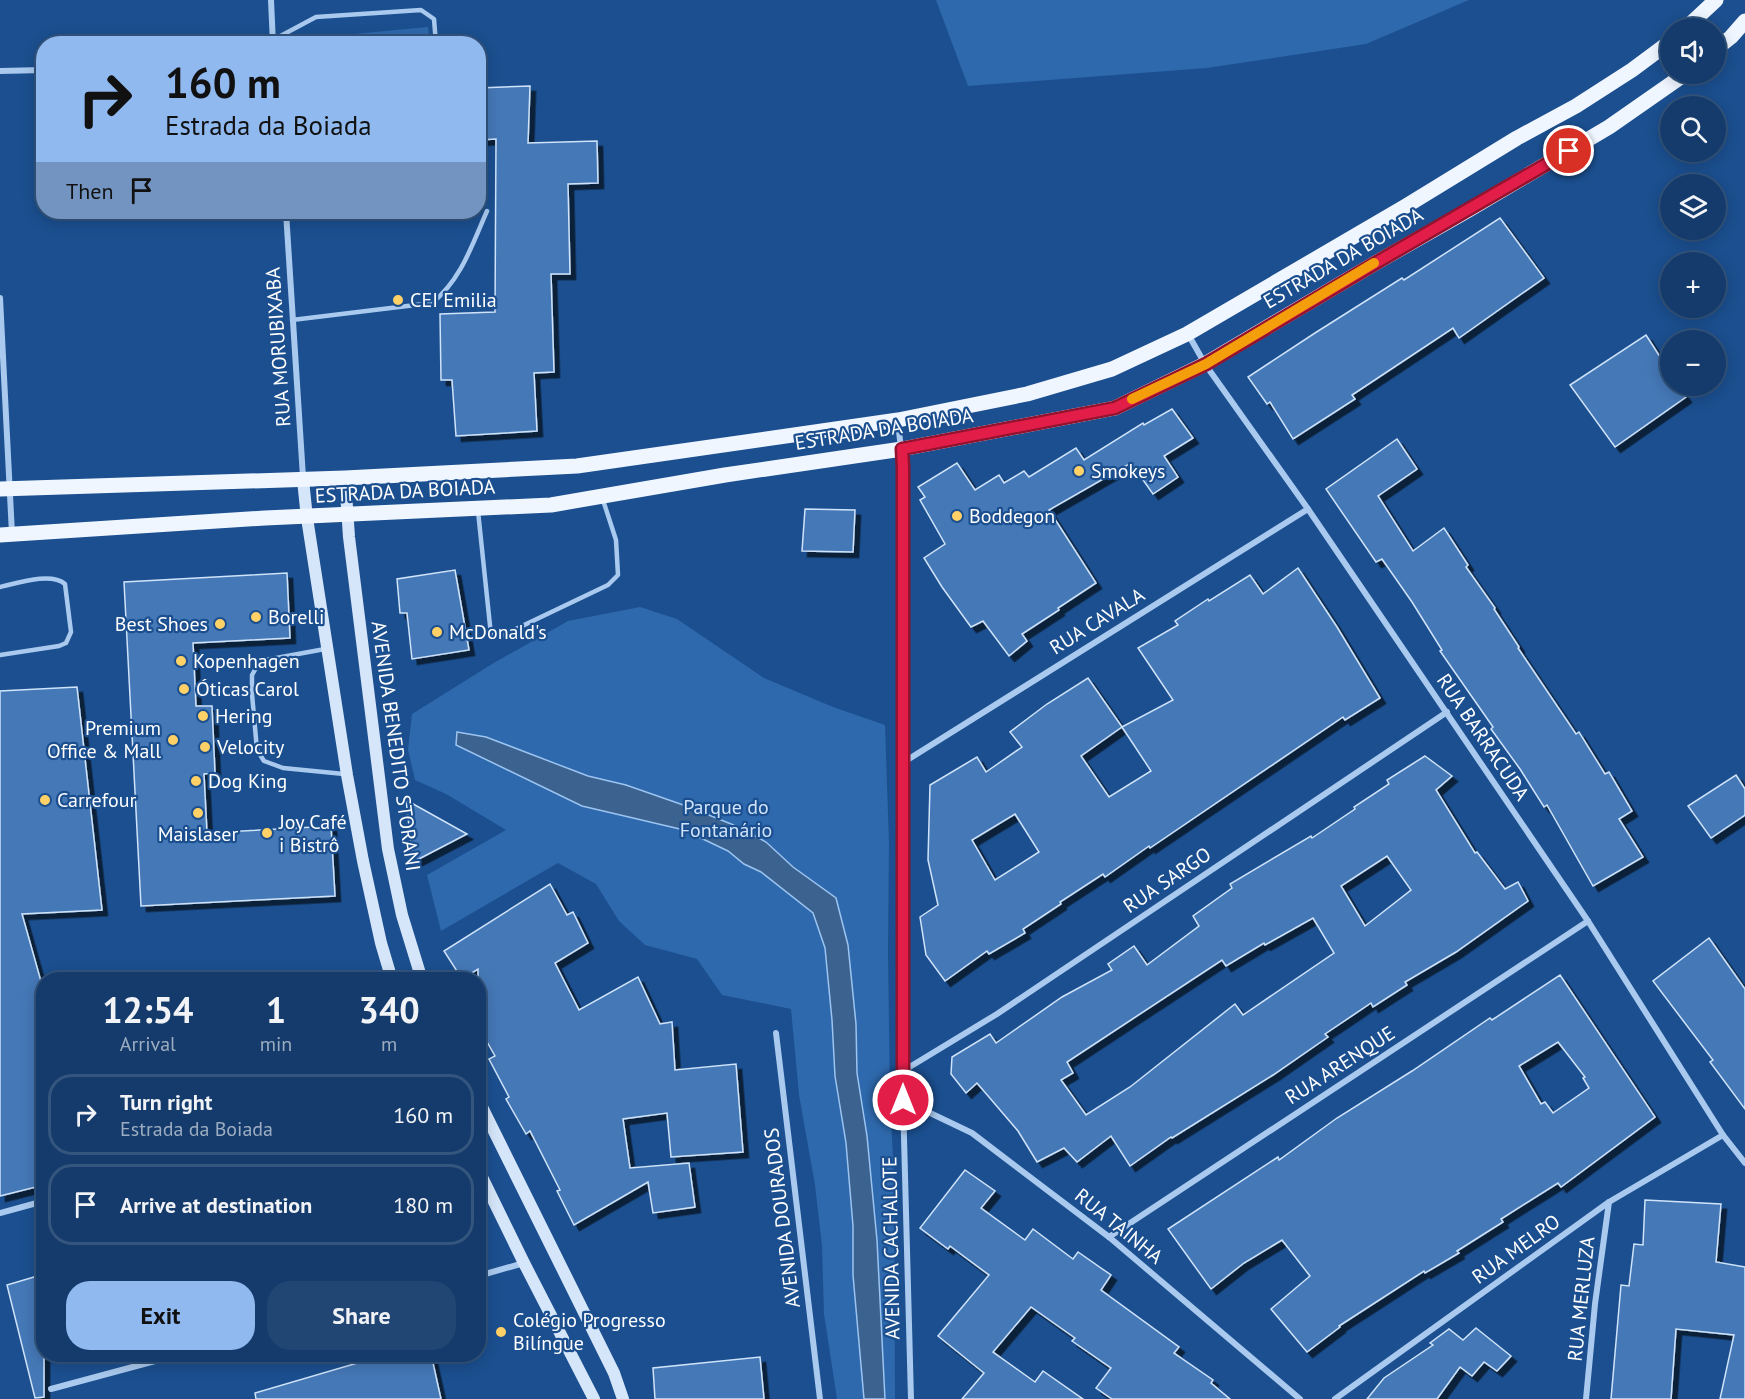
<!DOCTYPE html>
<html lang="en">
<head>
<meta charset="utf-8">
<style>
  :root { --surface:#143b6b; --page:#214673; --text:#f1f3f6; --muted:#9dadc1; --line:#33557e; --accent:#90b9f0 }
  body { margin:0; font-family:"PT Sans",sans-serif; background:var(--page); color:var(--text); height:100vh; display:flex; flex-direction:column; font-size:22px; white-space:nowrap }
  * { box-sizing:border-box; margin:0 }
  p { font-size:20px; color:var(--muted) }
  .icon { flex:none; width:33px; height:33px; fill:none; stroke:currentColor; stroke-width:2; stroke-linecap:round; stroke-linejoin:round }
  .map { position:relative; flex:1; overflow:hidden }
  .side { position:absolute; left:36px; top:972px; width:450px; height:390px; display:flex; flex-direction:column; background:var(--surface); border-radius:24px; box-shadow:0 3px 15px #0003,0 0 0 2px var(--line) }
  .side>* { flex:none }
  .top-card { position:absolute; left:36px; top:36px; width:450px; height:183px; border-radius:24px; box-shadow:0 3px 15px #0003,0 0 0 2px var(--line); background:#90b9f0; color:#111; overflow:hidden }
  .controls { position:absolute; left:1660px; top:18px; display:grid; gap:12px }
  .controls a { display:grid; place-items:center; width:66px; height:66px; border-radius:50%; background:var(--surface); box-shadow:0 3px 15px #0003,0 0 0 2px var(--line); font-size:30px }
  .pin { position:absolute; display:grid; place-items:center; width:51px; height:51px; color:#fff; margin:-26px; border:3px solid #fff; border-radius:50%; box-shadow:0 2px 6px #0007 }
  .me { position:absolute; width:66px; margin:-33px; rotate:0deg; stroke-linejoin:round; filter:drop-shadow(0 0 4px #0008) }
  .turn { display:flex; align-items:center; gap:21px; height:126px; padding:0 30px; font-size:27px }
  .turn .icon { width:78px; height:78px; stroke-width:2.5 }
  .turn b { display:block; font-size:42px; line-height:51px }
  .then { display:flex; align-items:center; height:57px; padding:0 30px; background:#0003; gap:12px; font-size:22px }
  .eta { display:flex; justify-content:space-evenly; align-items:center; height:102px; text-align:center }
  .eta b { font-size:36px; font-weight:700; line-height:42px }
  .primary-button { display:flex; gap:12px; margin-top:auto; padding:12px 30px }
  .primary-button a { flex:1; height:69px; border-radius:24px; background:var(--accent); color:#111; font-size:24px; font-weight:700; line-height:69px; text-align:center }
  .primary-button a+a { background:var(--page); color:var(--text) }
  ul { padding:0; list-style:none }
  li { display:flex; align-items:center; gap:18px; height:81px; margin:0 12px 9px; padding:0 18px; border:3px solid var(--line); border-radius:24px }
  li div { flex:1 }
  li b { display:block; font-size:22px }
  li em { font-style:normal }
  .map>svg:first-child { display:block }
</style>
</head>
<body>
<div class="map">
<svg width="1745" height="1399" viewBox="0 0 1745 1399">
  <defs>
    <filter id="shadow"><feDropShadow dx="5.5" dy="5.5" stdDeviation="0" flood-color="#0009"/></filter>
  </defs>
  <rect width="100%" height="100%" fill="#1b4f8f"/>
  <g fill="#2e69ad">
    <polygon points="936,0 1469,0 1366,44 1207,68 968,86"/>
    <polygon points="428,27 430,43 322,43 322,37"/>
    <polygon points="640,607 677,619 764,678 833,707 885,725 889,843 888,953 890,1094 894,1181 895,1399 837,1399 824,1314 822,1246 815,1185 799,1095 791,1009 722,995 697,959 645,945 619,921 596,884 558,863 441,931 427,875 506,830 446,794 415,780 408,750 412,714 492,664 568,621"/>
  </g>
  <polygon fill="#3c6290" stroke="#9cc4f0" stroke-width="1.5" points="457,732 486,737 588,776 626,785 689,807 736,826 766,842 793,867 836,898 848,945 856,1024 857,1073 867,1136 877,1240 885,1399 864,1399 853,1275 853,1226 846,1143 835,1076 832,1020 825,948 813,913 761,872 744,864 728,851 684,830 582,806 456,745"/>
  <g fill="#4478b7" stroke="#cfe3fa" stroke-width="1.5" fill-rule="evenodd" filter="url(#shadow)">
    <polygon points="530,86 528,143 597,141 598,183 568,184 570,274 551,274 554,372 534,373 537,431 456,436 452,380 441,380 440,314 495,312 496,139 478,140 478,88"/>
    <polygon points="1500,218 1544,278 1459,338 1453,328 1352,395 1355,399 1293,439 1270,402 1267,404 1248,377 1315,333 1402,278 1404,280"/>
    <polygon points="1646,335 1671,374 1671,386 1678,386 1686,397 1615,447 1570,385"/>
    <polygon points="1172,409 1193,438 1164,456 1178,477 1153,494 1131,463 1049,510 1096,583 1058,608 1059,610 1022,634 1027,641 1009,656 983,621 971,627 942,587 924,558 945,544 920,500 925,497 918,487 957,463 975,490 999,475 1004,483 1024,471 1029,477 1076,448 1084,460 1143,423 1144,425"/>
    <polygon points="1397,439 1417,469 1378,496 1413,551 1444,528 1468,565 1466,567 1495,608 1494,609 1519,647 1518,648 1576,734 1579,732 1605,774 1609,772 1632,811 1619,819 1643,857 1593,886 1547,805 1544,807 1520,769 1491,729 1493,727 1440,651 1442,650 1412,602 1382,559 1376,562 1326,489"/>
    <polygon points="805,509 855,510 853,552 802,551"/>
    <path d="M1298,568l39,59 43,71 -35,22 -2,-3 -193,131 -1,-2 -44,31 -2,-3 -43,28 1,2 -38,25 2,4 -36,21 -2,-3 -42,30 -19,-26 -6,-38 18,-12 -10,-45 2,-75 47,-28 9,15 36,-25 -12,-15 37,-28 41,-26 34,49 51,-27 -35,-52 40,-23 -3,-4 33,-22 1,2 41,-26 13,19zM1122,727l29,44 -42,26 -28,-41zM1015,814l24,38 -44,28 -23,-40z"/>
    <polygon points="455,570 469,650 412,659 407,613 400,613 397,579"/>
    <polygon points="287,573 290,638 193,643 196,706 212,706 215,773 204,774 207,833 331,826 335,896 141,906 124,582"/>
    <polygon points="77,687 102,910 22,914 44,992 44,1185 0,1196 0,691"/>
    <path d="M1425,756l27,20 -16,14 39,63 2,-1 28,37 13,-7 10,19 -72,51 -51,30 2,3 -34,22 -2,-4 -46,31 3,3 -55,38 -101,63 -1,-1 -41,29 -19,-30 -34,26 -13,-14 -27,14 -19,-31 -41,-48 -11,10 -15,-19 1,-17 38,-23 6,9 66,-46 50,-27 -4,-6 26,-18 13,19 52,-39 -6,-10 39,-28 -2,-4 81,-48 1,2 43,-29 -1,-2 35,-23 -2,-4zM1387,856l24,34 -46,36 -24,-40zM1313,918l21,35 -91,62 -8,-11 -105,83 -44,28 -25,-35 12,-7 -6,-11 155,-102 4,6 38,-23 1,2z"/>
    <polygon points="1736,775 1745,789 1745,815 1711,838 1688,806"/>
    <polygon points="406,800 467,834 413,862"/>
    <polygon points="550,884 567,915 573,912 588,943 555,963 579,1010 638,977 660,1024 672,1022 675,1070 736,1064 743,1152 671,1157 667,1113 623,1119 630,1168 689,1163 695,1207 653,1213 648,1182 574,1225 557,1191 560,1190 530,1131 526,1134 506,1099 509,1097 489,1059 495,1056 478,1026 478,969 462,979 444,951"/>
    <polygon points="1709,938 1745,989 1745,1109 1710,1062 1713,1060 1653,981"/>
    <path d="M1560,975l95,142 -94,70 -3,-4 -57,36 2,3 -46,29 2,2 -34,20 -1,-2 -85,55 1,1 -33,25 -36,-43 39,-33 -28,-36 -38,23 -33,26 -43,-60 110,-72 1,3 58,-42 75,-47 78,-53 2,2zM1558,1042l27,35 -2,1 6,10 -36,25 -8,-11 -4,2 -22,-38z"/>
    <polygon points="965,1170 995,1191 981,1208 1025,1240 1033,1229 1073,1259 1078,1252 1111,1275 1101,1290 1179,1347 1174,1353 1213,1380 1211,1383 1230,1399 1112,1399 1096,1388 1111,1368 1072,1341 1075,1338 1031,1307 993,1352 1035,1382 1043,1371 1083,1399 962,1399 984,1373 938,1336 989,1275 950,1246 948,1249 920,1228"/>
    <polygon points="1645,1200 1721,1204 1716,1262 1745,1267 1745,1399 1720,1399 1734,1335 1676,1329 1671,1399 1611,1399 1621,1285 1629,1286 1634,1244 1643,1245"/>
    <polygon points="44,1274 44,1397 35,1398 7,1285"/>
    <polygon points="1476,1328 1511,1356 1497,1371 1484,1362 1472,1376 1460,1367 1437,1399 1367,1399 1384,1378 1433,1345 1430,1343 1449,1329 1463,1340"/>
    <polygon points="388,1354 431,1354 441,1399 256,1399 255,1393"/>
    <polygon points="760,1357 764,1399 655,1399 653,1368"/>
  </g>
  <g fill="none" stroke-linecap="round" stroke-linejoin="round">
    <g stroke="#a9c9ee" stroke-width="4.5">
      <polyline points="273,40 316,17 421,10 434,19 436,44"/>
      <path d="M292,320l140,-17c29,-23 40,-58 55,-92"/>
      <polyline points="478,511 491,635 499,637 608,585 618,575 616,540 603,500"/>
      <path d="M0,587c18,-4 51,-15 65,-3l6,48 -5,11 -7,3 -59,9"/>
      <polyline points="325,649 260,661 252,675 252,694 257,750 264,761 283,768 344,774"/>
    </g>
    <g stroke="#a9c9ee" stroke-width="6">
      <polyline points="271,0 273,44"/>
      <polyline points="0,71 44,70"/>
      <polyline points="286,212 303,477"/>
      <polyline points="0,298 12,534"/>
      <polyline points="1188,334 1205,364 1308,509 1588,921 1723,1135 1745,1163"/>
      <polyline points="898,422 903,467 903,1100 911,1399"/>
      <polyline points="904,762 1308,509"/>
      <polyline points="776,1033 820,1399"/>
      <polyline points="903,1071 997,1014 1447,712"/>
      <polyline points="903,1100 972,1133 1109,1237 1300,1399"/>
      <polyline points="0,1213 44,1201"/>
      <polyline points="1109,1237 1588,921"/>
      <polyline points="478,1276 524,1263"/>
      <polyline points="51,1389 181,1354"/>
      <polyline points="1335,1399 1609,1202 1723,1135"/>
      <polyline points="1586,1399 1595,1304 1609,1202"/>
    </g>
    <g stroke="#d6e6fa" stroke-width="12">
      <polyline points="345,478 349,537 388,849 402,915 422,980"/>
      <polyline points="303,480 307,518 347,775 363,861 381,943 392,980"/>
      <polyline points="478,1099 614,1373 623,1399"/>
      <polyline points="478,1169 524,1263 594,1399"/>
    </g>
    <g stroke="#f0f6ff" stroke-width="15">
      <polyline points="1686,28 1716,0"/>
      <polyline points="1716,49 1731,37 1745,21"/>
      <polyline points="0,489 345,478 577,466 898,420 1027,394 1112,369 1187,334 1406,206 1517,138 1576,106 1632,70 1671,41"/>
      <polyline points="0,535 265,518 551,505 725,475 902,449 1115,408 1205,364 1379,261 1467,211 1609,127 1685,74"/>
    </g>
  </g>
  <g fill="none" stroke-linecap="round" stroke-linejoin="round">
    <defs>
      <polyline id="route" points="903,1100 903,467 902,449 1115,408 1206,364 1379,261 1569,151"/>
    </defs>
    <use href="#route" stroke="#92132f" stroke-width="15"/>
    <use href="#route" stroke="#e11d48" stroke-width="10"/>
    <polyline stroke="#f59e0b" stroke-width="10" points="1132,399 1206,364 1374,263"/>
  </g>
  <g fill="#ffd166" stroke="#1b4f8f" stroke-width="2">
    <circle cx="398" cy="300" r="6"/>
    <circle cx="1079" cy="471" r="6"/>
    <circle cx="957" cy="516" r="6"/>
    <circle cx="256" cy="617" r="6"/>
    <circle cx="220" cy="624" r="6"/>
    <circle cx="437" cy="632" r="6"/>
    <circle cx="181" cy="661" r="6"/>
    <circle cx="184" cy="689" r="6"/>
    <circle cx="203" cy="716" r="6"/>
    <circle cx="173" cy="740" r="6"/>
    <circle cx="205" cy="747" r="6"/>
    <circle cx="196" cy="781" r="6"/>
    <circle cx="45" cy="800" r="6"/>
    <circle cx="198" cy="813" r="6"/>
    <circle cx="267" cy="833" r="6"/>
    <circle cx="501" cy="1332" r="6"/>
  </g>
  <g text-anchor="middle" stroke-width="4.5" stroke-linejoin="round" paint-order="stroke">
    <g font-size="20" fill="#fff" stroke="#1b4f8f">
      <text transform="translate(1343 258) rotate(-30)" y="7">ESTRADA DA BOIADA</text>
      <text transform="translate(278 347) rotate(-94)" y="7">RUA MORUBIXABA</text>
      <text transform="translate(884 429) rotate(-9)" y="7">ESTRADA DA BOIADA</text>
      <text transform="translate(405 491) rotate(-3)" y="7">ESTRADA DA BOIADA</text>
      <text transform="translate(1097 621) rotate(-32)" y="7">RUA CAVALA</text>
      <text transform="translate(1483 737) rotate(56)" y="7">RUA BARRACUDA</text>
      <text transform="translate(396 746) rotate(82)" y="7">AVENIDA BENEDITO STORANI</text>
      <text transform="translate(1167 880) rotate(-34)" y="7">RUA SARGO</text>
      <text transform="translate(1340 1065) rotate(-33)" y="7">RUA ARENQUE</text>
      <text transform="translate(782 1218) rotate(-97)" y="7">AVENIDA DOURADOS</text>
      <text transform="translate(1119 1226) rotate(39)" y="7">RUA TAINHA</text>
      <text transform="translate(891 1248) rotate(-91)" y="7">AVENIDA CACHALOTE</text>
      <text transform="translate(1516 1249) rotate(-36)" y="7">RUA MELRO</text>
      <text transform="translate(1581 1299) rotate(-84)" y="7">RUA MERLUZA</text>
    </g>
    <g font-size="20" fill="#fff" stroke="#1b4f8f" text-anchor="start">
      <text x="410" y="307">CEI Emilia</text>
      <text x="1091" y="478">Smokeys</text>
      <text x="969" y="523">Boddegon</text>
      <text x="268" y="624">Borelli</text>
      <text x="208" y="631" text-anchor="end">Best Shoes</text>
      <text x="449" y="639">McDonald's</text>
      <text x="193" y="668">Kopenhagen</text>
      <text x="196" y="696">Óticas Carol</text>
      <text x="215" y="723">Hering</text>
      <text x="161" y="735" text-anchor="end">Premium<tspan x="161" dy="23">Office &amp; Mall</tspan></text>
      <text x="217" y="754">Velocity</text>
      <text x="208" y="788">Dog King</text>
      <text x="57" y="807">Carrefour</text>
      <text x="279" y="829">Joy Café<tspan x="279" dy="23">i Bistrô</tspan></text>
      <text x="198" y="841" text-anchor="middle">Maislaser</text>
      <text x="513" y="1327">Colégio Progresso<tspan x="513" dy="23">Bilíngue</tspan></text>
    </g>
    <g font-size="20" fill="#cfe3fa" stroke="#1b4f8f">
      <text x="726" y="814">Parque do<tspan x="726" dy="23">Fontanário</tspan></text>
    </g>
  </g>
</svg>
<div class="controls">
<a><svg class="icon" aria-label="sound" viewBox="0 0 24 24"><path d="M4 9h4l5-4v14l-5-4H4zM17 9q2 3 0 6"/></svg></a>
<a><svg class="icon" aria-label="search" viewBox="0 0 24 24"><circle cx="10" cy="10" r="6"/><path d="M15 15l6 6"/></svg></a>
<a><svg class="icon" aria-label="layers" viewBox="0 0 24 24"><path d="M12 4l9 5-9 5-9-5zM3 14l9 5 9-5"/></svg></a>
<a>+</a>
<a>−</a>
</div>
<div class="pin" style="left:1569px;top:151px;background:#d93025"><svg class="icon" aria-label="arrive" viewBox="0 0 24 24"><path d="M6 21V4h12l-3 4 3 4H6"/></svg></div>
<svg class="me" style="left:903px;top:1100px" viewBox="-20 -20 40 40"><circle r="17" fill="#e11d48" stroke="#fff" stroke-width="3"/><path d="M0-11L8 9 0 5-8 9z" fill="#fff"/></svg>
<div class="top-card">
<div class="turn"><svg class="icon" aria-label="right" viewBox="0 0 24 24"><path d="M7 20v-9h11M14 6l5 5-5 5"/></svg><div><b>160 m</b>Estrada da Boiada</div></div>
<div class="then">Then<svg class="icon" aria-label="arrive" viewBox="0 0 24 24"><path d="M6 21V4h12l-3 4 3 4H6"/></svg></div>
</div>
<section class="side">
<div class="eta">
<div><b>12:54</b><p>Arrival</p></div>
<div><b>1</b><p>min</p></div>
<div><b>340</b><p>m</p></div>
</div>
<ul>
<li><svg class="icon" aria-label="right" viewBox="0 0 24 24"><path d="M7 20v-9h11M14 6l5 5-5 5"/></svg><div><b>Turn right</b><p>Estrada da Boiada</p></div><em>160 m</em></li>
<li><svg class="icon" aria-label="arrive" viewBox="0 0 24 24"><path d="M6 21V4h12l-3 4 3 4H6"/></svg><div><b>Arrive at destination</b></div><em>180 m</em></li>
</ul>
<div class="primary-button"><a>Exit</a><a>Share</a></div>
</section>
</div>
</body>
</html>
